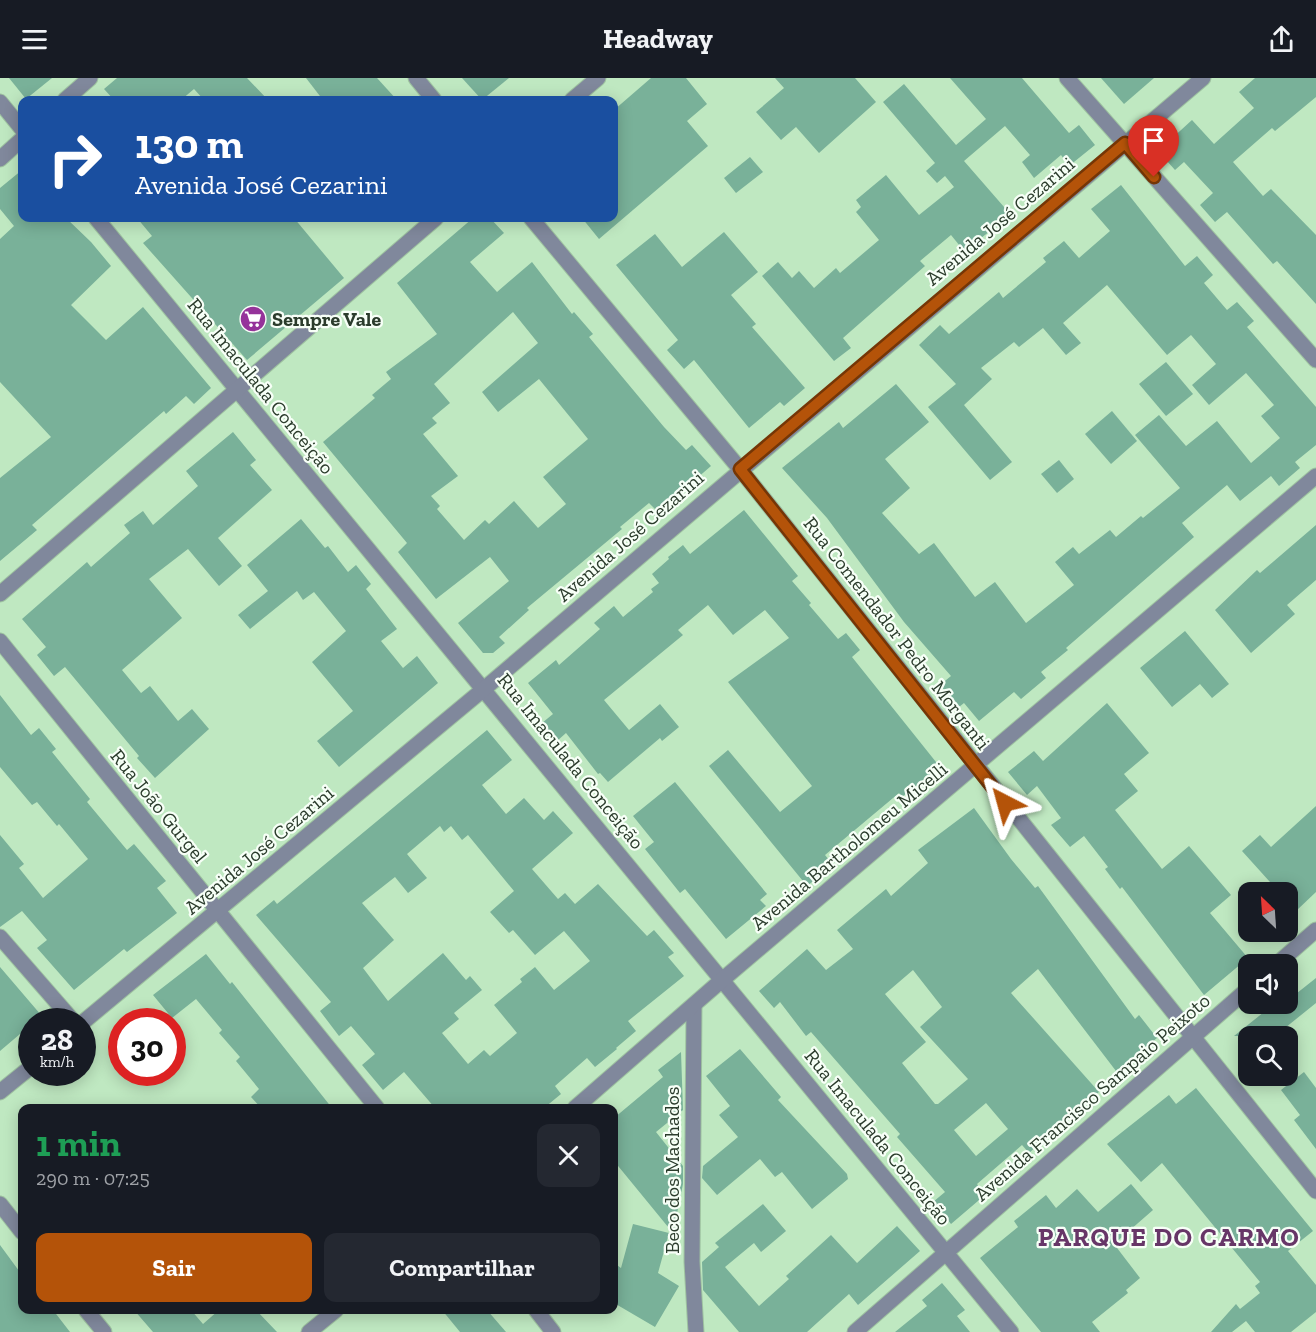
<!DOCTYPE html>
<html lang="pt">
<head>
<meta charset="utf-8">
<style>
  :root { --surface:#171b24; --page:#242831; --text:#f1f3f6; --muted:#9ea1a6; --accent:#b45309 }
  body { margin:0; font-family:"Zilla Slab",serif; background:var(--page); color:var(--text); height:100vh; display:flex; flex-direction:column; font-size:22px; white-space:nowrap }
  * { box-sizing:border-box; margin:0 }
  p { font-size:20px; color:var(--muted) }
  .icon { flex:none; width:33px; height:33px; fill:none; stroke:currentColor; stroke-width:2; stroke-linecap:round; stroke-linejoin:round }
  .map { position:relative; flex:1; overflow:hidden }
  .details { position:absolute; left:18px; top:1026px; width:600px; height:210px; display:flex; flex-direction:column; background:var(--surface); border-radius:12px; box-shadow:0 3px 15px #0003 }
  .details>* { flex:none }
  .banner { position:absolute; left:18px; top:18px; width:600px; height:126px; border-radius:12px; box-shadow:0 3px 15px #0003; background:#1a4fa0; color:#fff; overflow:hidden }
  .needle { width:39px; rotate:335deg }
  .controls { position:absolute; left:1238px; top:804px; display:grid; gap:12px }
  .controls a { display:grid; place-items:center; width:60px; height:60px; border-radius:12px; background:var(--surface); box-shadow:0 3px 15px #0003; font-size:30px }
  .speed { position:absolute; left:18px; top:930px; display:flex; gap:12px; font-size:30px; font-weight:700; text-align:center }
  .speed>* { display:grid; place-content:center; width:78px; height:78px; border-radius:50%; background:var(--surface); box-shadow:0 3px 15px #0003; line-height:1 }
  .speed small { font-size:15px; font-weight:400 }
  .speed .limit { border:9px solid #d22; background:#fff; color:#111 }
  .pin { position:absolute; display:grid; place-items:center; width:51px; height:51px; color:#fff; margin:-62px -26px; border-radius:50% 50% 50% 0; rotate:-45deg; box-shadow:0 0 6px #0007 }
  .pin .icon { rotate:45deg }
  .me { position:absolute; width:66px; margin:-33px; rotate:321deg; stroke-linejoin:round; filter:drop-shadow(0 0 4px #0008) }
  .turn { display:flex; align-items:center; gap:21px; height:126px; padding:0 18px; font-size:27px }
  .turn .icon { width:78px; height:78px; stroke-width:2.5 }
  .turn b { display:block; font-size:42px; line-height:51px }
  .round { display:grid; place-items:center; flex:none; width:63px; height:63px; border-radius:12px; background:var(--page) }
  .head { display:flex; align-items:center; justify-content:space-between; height:102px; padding:0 18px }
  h1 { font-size:36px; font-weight:800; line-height:45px; color:#1e9e55 }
  .button { display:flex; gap:12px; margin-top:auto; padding:12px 18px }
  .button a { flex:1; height:69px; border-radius:12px; background:var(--accent); color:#fff; font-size:24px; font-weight:800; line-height:69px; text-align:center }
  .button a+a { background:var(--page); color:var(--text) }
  header { display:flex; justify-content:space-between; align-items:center; height:78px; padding:0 18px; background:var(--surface); font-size:27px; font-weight:800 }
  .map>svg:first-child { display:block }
</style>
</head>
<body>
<header><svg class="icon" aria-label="menu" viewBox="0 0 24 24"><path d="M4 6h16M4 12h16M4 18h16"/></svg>Headway<svg class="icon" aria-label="share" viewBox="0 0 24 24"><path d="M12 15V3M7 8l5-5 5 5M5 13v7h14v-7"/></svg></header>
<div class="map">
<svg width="1316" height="1254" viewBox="0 0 1316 1254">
  <rect width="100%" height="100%" fill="#bfe8c1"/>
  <g fill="#79b199" fill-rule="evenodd">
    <polygon points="9,0 52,0 26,21"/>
    <polygon points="117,0 247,0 268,22 204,22 194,11 181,22 114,22 104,11"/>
    <polygon points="306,0 377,0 397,22 323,22"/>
    <polygon points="462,0 509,0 482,22"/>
    <polygon points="651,0 686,0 707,26 687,43 708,68 599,161 582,140 614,140 614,32"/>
    <polygon points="775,0 855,0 876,24 819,75 796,49 781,62 756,34 784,10"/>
    <polygon points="950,0 1022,0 1069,55 1079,47 1095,67 1069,88 1061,77 1034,100 1022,84 1030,77 1005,48 964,83 1011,137 964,173 951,157 920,183 925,188 843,260 851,270 834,283 762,198 778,184 792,200 799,193 814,210 836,190 840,195 879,162 856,134 861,129 856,122 886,97 919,137 954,109 945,98 937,105 926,93 935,85 883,24 904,6 956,67 986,41"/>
    <polygon points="1101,0 1154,0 1124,26"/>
    <polygon points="1255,0 1316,0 1316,19 1275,53 1272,50 1233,84 1263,118 1271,111 1316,157 1316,226 1277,183 1273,186 1227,134 1215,144 1200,127 1213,115 1184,84 1175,92 1158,73 1192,42 1214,66 1254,30 1239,14"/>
    <polygon points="750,79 763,94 736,115 724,100"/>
    <polygon points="22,92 22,140 66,140 91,164 111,188 71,227 106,262 143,229 211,310 194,326 186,318 166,336 164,333 32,447 37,452 0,483 0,400 51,359 0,304 0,161 14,148 0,131 0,110"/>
    <polygon points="1121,107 1185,188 1197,178 1213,197 1204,205 1227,232 1237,224 1254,243 1247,249 1316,329 1316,367 1295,384 1300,390 1279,408 1271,398 1240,423 1227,407 1182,445 1194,459 1066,570 1068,572 1041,594 1046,600 1021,621 1014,614 979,643 964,625 959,629 940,607 951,598 904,544 827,440 782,390 839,344 843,350 896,306 929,344 885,381 910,410 882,435 919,476 934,465 975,519 995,504 1026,545 1074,507 1055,484 1073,469 1079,476 1110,452 1116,459 1141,438 1143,440 1180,410 1135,357 1159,337 1186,368 1217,343 1251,385 1280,360 1261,338 1274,327 1246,295 1209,327 1192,307 1216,286 1191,257 1167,277 1107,207 1063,245 1081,265 1066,277 1043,250 1019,269 1014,264 981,290 992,301 964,327 1012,384 990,402 928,329 956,306 919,267 940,247 949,256 999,214 1003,220 1046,184 1043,180 1064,163 1079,180 1110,153 1091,131"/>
    <polygon points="137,140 294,140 344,200 247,282 143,165 152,158"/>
    <path d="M473,140h17l14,15 -34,29 27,30 35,-30 40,52 2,-2 19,22 -4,3 75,90 22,23 6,-5 19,21 -53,46 -9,-9 -29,24 2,2 -95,79 2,2 -30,27 6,6 -12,10h-10l-25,-30 51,-42 -19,-24 -54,42 -38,-47 9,-9 -84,-101 52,-44 -3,-3 19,-16 -5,-7 51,-38 -40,-51zM513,234l25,31 -56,49 16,20 41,-33 49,60 -45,38 23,27 -28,24 -24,-27 -25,23 -4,-4 -21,20 -27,-31 3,-3 -9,-10 27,-20 -35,-42 14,-11 -5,-5 18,-15 -16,-19z"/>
    <polygon points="724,154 758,194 731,217 756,246 752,249 805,310 784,328 780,324 749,350 694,282 684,291 667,272 678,262 616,187 655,156 682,189"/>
    <polygon points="1166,284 1193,316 1166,338 1139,306"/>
    <polygon points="1112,333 1137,363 1111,386 1085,356"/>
    <polygon points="233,354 256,382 250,387 272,412 218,460 242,488 219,508 188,471 149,501 182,540 122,592 141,615 150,608 178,643 192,631 209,651 155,700 137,680 139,678 65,589 54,598 37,577 46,569 22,541 87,484 91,489 130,455 124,447 143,433 153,447 198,408 186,393"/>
    <polygon points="1059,382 1074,401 1057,415 1041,396"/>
    <polygon points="744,432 798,498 792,503 811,525 809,527 838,561 846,555 860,572 852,579 940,689 902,719 899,715 825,777 833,787 807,808 709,688 728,672 780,734 812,708 728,604 789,560 765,532 733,557 708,527 678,552 683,557 604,622 629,652 660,626 679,649 662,663 660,660 608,704 600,695 598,696 566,655 557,663 542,645 553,636 528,605 556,582 559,587 600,551 594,545 614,528 623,539 653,514 651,511 659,505 652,496 669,481 668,479 683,467 690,476"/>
    <polygon points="301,441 325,470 328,468 348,494 356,487 371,506 366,511 397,551 381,563 403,590 417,578 438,605 339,689 317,663 353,633 312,584 346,553 314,514 303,522 297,513 250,551 238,537 268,513 247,487"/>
    <polygon points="1316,447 1316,502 1287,527 1295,536 1251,575 1215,532 1257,492 1260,495"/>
    <polygon points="1185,553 1229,606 1212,620 1200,606 1172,629 1140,590"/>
    <polygon points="0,617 31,657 39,650 56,671 52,674 90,721 87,724 127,772 134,766 166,803 157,810 177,835 127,874 124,871 74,912 37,870 47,862 22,833 0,849 0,757 24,786 19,790 43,820 88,781 59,746 57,748 37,724 32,727 0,689"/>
    <polygon points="1107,625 1149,675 1124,696 1138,713 1115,732 1162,791 1189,768 1231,817 1210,835 1248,880 1204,917 1122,809 1120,811 1105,791 1108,789 1084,758 1070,769 1051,747 1061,740 1037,708 1027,717 1008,694 1034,673 1043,683"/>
    <path d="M487,652l25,30 -30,25 24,29 18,-16 20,22 9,-9 20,22 -41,36 26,30 7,-6 10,11 23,-20 49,52 7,-6 20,23 -6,4 16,19 -56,45 8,10 -20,17 1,1 -22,18 -8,-9 -32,28 6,8 -17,14h-109l-31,-36 -21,18 -21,-25 13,-11 -24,-28 -12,10 -19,-25 11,-9 -75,-87 18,-15 3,4zM440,748l4,6 7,-6 11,14 6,-5 46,56 -24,21 19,21 4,-3 22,25 29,-24 26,30 -36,29 -19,-23 -15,12 2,3 -28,23 23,28 -27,23 -6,-6 -16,14 -26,-31 17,-14 -5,-6 28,-23 -12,-14 -4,4 -23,-27 -55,48 -25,-33 31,-28 -32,-37 33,-26 13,16 19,-15 -20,-24z"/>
    <polygon points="675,704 767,816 760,822 766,828 726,861 685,811 680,815 645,771 654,764 633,738"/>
    <polygon points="1316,728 1316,814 1296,833 1287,823 1287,814 1279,814 1242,773 1260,757 1271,769"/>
    <path d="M974,730l37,51 24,29 3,-2 97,133 4,-4 18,23 -41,33 -78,-102 -27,24 88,99 -70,61 -7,-8 -45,39 8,11 -34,29 -18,-22 12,-10 -48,-55 3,-3 -89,-102 -5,4 -26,-34 -6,6 -15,-17 48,-42 19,21 27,-21 -16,-19 49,-41 5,7 37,-33 -10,-13zM913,892l29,37 -22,20 48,52 -30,25h-3l-33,-41 24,-21 -41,-48zM986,1025l22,26 -32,27 -22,-26z"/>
    <polygon points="206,876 230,906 232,904 332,1030 261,1030 251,1019 259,1011 236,983 240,979 219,955 222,952 196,921 172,940 153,917"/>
    <polygon points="0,889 47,944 32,944 32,970 20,956 0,973"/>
    <polygon points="1316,900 1316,925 1275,958 1234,958 1274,926 1287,927 1287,923"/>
    <polygon points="740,971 781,1019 778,1022 847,1096 848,1101 812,1131 782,1094 775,1099 760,1081 717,1117 702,1100 703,1088 738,1059 719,1037 730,1028 706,998"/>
    <polygon points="681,974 683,1032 656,1054 683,1088 683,1106 673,1155 614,1083 614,1040 663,999 658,992"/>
    <polygon points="1304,994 1316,1010 1316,1071 1294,1042 1300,1037 1281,1012"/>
    <polygon points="1196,1010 1313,1153 1288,1173 1316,1207 1316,1234 1291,1254 1255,1254 1246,1243 1232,1254 1211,1254 1236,1226 1240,1231 1260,1215 1255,1208 1260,1204 1162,1085 1141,1104 1107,1066 1169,1017 1176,1026"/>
    <polygon points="1131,1106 1153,1132 1114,1166 1140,1200 1126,1212 1128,1215 1092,1244 1100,1254 1041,1254 980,1180 1018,1149 1014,1143 1046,1117 1056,1130 1077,1111 1098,1134"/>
    <polygon points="763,1126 786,1153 761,1174 754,1165 725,1189 759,1228 789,1201 786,1198 831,1157 857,1185 897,1148 920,1173 858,1227 849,1216 807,1254 739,1254 703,1212 702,1184 719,1169 715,1165"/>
    <polygon points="633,1146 669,1155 658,1195 679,1208 655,1249 614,1225 614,1185 621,1190"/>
    <polygon points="0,1167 22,1197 22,1232 53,1232 70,1254 0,1254"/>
    <polygon points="942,1205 965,1232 957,1238 970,1254 895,1254 927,1228 922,1222"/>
    <polygon points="134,1232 191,1232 203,1246 219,1232 256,1232 277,1254 153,1254"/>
    <polygon points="442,1232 487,1232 506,1254 460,1254"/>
  </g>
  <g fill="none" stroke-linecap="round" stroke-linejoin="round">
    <defs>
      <g id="minor">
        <polyline points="416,0 434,22"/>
        <polyline points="1067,0 1316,282"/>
        <polyline points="65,22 90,0"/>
        <polyline points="572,22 598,0"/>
        <polyline points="0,24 22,51"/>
        <polyline points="0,81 22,61"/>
        <polyline points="96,140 1011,1254"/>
        <polyline points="531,140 740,391 1316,1113"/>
        <polyline points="0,516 436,140"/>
        <polyline points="0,563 377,1030"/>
        <polyline points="0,859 74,944"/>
        <polyline points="1277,886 1316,852"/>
        <polyline points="694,929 692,1184 696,1254"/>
        <polyline points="82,945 485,610 1203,0"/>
        <polyline points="0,1014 32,988"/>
        <polyline points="575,1030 722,902 1316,398"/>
        <polyline points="0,1126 22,1154"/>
        <polyline points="86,1232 104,1254"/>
        <polyline points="536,1232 553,1254"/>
        <polyline points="309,1254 336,1232"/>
        <polyline points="855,1254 1248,911"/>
      </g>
    </defs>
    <use href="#minor" stroke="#9ec2a0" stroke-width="17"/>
    <use href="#minor" stroke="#80889c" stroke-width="15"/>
  </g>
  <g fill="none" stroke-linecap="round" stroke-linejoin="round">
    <defs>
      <polyline id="route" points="1005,725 740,391 1125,65 1154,99"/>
    </defs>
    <use href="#route" stroke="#753606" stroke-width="15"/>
    <use href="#route" stroke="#b45309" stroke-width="10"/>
  </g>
  <defs>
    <symbol id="supermarket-disc" viewBox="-11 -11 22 22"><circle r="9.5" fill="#95339a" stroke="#f7fff7"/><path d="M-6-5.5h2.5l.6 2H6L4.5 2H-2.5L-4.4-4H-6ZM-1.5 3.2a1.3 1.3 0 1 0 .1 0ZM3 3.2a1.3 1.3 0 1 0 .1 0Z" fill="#fff"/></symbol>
  </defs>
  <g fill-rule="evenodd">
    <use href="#supermarket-disc" x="238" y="226" width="30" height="30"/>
  </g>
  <g text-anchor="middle" stroke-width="4.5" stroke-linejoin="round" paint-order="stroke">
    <g font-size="20" fill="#2b3c2c" stroke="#f7fff7">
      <text transform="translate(1000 143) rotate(-40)" y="7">Avenida José Cezarini</text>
      <text transform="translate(261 308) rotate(51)" y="7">Rua Imaculada Conceição</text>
      <text transform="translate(630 458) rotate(-41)" y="7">Avenida José Cezarini</text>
      <text transform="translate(897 555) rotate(52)" y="7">Rua Comendador Pedro Morganti</text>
      <text transform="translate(571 683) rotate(51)" y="7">Rua Imaculada Conceição</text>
      <text transform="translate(159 728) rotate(51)" y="7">Rua João Gurgel</text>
      <text transform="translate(849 768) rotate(-40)" y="7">Avenida Bartholomeu Micelli</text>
      <text transform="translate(259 772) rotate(-40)" y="7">Avenida José Cezarini</text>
      <text transform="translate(1092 1019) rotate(-41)" y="7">Avenida Francisco Sampaio Peixoto</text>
      <text transform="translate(878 1059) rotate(51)" y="7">Rua Imaculada Conceição</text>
      <text transform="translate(672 1092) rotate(-90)" y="7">Beco dos Machados</text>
    </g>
    <g font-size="20" font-weight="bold" fill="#2b3c2c" stroke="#f7fff7" text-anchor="start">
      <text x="272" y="248">Sempre Vale</text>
    </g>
    <g font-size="26" font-weight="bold" letter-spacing="1.5" fill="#673668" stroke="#f7fff7">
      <text x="1169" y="1168">PARQUE DO CARMO</text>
    </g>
  </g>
</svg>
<div class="controls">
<a><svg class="needle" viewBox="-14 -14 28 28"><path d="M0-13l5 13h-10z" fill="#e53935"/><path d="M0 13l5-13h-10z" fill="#9ea1a6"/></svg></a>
<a><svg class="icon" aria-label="sound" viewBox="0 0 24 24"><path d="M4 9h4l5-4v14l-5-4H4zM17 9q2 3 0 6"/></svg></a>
<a><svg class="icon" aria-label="search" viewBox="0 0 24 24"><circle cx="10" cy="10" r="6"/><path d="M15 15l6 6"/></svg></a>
</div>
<div class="speed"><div>28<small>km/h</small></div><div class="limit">30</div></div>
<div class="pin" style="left:1154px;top:99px;background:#d93025"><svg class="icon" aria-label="arrive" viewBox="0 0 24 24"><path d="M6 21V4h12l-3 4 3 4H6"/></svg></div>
<svg class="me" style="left:1005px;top:725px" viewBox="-20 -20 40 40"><path d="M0-17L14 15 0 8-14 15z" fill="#b45309" stroke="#fff" stroke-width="4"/></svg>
<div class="banner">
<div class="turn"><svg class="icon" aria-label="right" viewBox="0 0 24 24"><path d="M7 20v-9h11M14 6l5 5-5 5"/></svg><div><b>130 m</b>Avenida José Cezarini</div></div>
</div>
<section class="details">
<div class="head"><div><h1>1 min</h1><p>290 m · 07:25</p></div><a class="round"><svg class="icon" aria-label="close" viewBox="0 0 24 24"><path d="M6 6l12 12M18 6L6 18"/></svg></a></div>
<div class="button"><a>Sair</a><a>Compartilhar</a></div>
</section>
</div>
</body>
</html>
